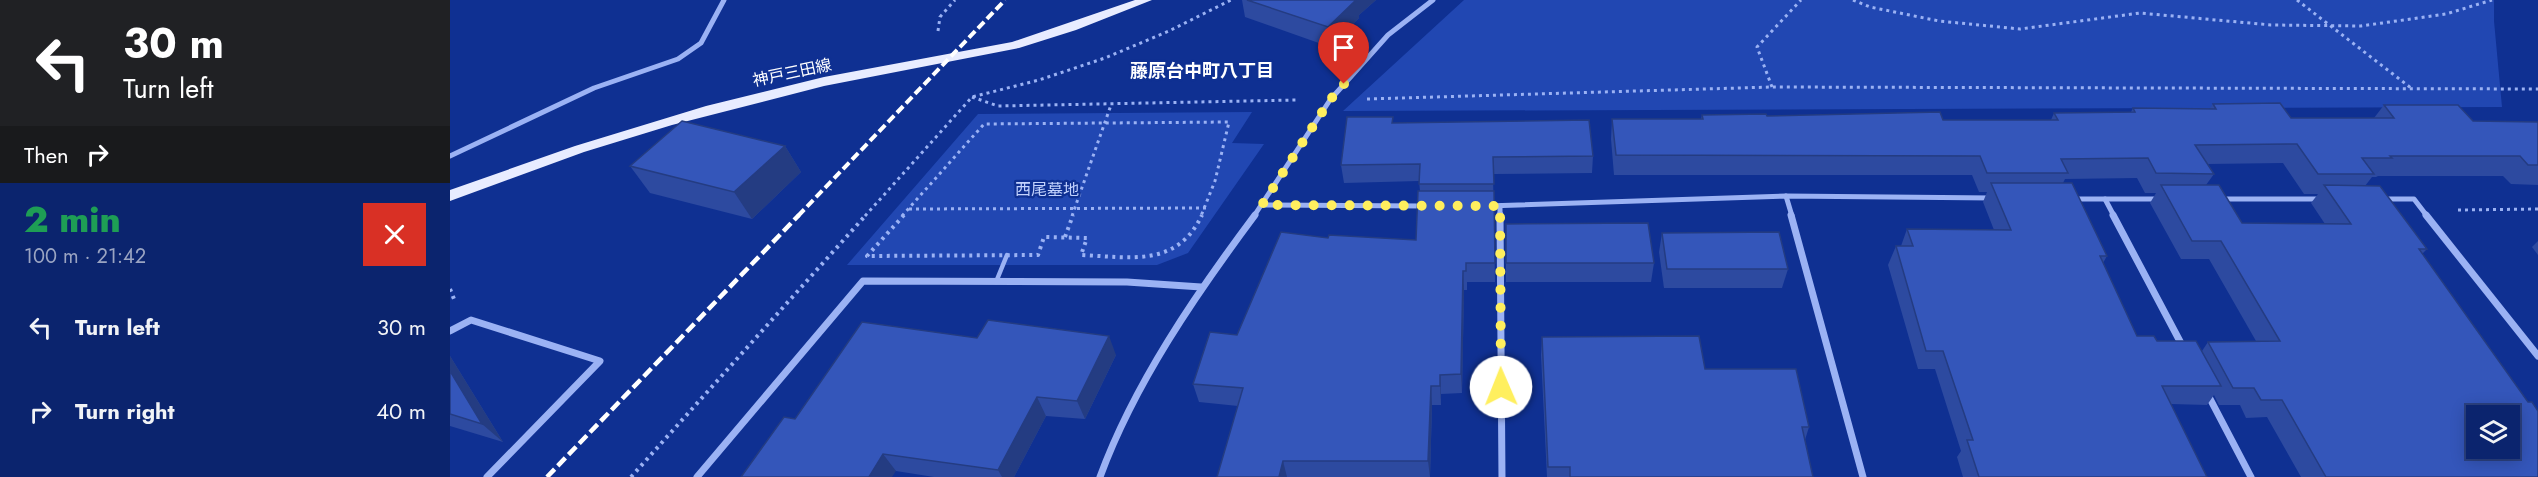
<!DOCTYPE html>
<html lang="en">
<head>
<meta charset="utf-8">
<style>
  :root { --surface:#0b246e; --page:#142c73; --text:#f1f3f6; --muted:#9aa4c2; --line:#2b4181 }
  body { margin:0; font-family:Jost,"Noto Sans JP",sans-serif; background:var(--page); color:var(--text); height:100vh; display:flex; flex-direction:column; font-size:22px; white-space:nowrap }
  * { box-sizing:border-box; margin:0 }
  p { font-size:20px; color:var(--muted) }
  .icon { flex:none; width:33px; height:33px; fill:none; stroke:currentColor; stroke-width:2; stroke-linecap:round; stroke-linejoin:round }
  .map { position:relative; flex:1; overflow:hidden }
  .sheet { display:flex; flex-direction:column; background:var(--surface); width:450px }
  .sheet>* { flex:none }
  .top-card { background:#202124; color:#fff; overflow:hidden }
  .fabs { position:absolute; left:2016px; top:405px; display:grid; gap:12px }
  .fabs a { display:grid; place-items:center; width:54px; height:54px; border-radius:0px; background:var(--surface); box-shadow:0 3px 15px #0003,0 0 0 2px var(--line); font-size:30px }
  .pin { position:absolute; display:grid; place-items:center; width:51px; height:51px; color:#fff; margin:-62px -26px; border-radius:50% 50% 50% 0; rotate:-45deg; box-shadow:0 0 6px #0007 }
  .pin .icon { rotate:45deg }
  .me { position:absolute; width:66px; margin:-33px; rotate:359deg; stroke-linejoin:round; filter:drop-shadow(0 0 4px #0008) }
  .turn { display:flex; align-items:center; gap:21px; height:126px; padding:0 24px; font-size:27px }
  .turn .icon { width:78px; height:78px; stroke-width:2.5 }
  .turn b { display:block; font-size:42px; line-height:51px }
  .then { display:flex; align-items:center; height:57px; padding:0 24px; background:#0003; gap:12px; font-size:22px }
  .round { display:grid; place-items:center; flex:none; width:63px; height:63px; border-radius:0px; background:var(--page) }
  .overview { display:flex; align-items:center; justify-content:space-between; height:102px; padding:0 24px }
  h1 { font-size:36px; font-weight:800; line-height:45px; color:#1e9e55 }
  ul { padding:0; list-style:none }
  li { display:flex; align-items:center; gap:18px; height:84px; padding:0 24px }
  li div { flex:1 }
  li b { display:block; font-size:22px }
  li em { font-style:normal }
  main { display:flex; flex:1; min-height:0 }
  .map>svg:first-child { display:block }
</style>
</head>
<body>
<main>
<section class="sheet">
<div class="top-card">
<div class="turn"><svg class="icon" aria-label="left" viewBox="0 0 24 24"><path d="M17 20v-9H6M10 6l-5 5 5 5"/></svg><div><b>30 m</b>Turn left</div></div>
<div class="then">Then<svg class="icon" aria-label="right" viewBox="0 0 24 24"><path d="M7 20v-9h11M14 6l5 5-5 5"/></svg></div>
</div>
<div class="overview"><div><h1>2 min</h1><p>100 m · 21:42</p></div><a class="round" style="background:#d93025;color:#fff"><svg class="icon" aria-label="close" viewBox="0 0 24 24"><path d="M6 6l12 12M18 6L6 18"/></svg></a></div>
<ul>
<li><svg class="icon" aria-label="left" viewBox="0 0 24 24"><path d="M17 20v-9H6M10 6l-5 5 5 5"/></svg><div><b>Turn left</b></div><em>30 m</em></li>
<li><svg class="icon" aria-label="right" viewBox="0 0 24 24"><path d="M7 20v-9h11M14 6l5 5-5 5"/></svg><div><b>Turn right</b></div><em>40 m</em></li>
</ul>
</section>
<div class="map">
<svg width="2088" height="477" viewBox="0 0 2088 477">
  <rect width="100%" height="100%" fill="#0f3092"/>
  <g fill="#2147b2">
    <polygon points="1014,0 2044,0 2044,21 2052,107 893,111"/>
    <polygon points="802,112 782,143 814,144 738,253 707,265 397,265 528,114"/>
  </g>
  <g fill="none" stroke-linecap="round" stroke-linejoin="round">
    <g stroke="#9bb2f4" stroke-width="3" stroke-dasharray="3 4" stroke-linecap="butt">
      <polyline points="1403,0 1420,7 1489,21 1570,29 1690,13 1821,25 1911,26 1996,14 2042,0"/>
      <polyline points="1847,0 1961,88"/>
      <polyline points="488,31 490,17 505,0"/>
      <polyline points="1322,87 1307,47 1351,0"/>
      <polyline points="522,97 548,106 847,100"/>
      <polyline points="917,99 1322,87 2088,89"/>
      <polyline points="459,209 756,208"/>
      <polyline points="2008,210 2088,209"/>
      <polyline points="415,216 522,97 589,80 655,58 719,31 781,0"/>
      <polyline points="452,216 534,124 779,122 765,181 751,216"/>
      <polyline points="622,216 661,105"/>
    </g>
    <g stroke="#9bb2f4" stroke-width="4" stroke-dasharray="3 4.5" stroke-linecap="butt">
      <path d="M454,215l-37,41 171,-1 6,-18 43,1 -6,17c49,2 96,13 121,-40"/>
      <polyline points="615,237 623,215"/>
      <polyline points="0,289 4,299"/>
      <polyline points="181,477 416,215"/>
    </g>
    <polyline stroke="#9bb2f4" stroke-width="4.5" points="546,282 557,255"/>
    <g stroke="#9bb2f4" stroke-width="5">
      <polyline points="0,156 144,88 228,59 251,43 274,0"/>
      <polyline points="1336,196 1342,216"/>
      <polyline points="1622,199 1708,199"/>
      <polyline points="1655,199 1664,216"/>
      <polyline points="1769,199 1870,199"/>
      <polyline points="1931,199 1964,199 1977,216"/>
      <polyline points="812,205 973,206"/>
      <polyline points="1037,206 1336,196 1543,198"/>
      <polyline points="1050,206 1050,216"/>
      <polyline points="804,216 880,100 938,35 983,0"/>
    </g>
    <g stroke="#9bb2f4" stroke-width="7">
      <polyline points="1050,215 1052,477"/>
      <polyline points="1341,215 1413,477"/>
      <polyline points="1663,215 1733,347"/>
      <polyline points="1976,215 2088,356"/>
      <polyline points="0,331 21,320 150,361 37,477"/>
      <polyline points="1757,393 1801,477"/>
      <polyline points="247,477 413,281 677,282 751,287"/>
      <path d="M650,477c34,-93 96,-183 155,-262"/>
    </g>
    <polygon fill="#e8ecff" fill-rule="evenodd" points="685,0 702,0 626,30 569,48 374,86 222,125 134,152 0,201 0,190 125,146 256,106 374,77 562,42"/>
    <polyline stroke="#fff" stroke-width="4" stroke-dasharray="9 4" stroke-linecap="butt" points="348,216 555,0"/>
    <polyline stroke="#fff" stroke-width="4.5" stroke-dasharray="11 4.5" stroke-linecap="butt" points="97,477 349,215"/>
  </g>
  <g fill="#2d4aa0" fill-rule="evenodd">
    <polygon points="792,0 926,0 909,15 909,18 880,47 795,17"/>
    <path d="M1763,104l78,14h83l10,-13 89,16 65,1v63l-27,-1 -8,-8h-125l-2,1h-4l-7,9 62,63 -5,5 116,223h-237l-34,-60 -21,1 -6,-13h-21l-5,-10 -7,10 -36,-1 36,73h-244l-6,-20 4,-6 -26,-82h-17l-30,-104 8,-19h5l6,-17 87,1 -11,-28 4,-10h-8l-7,-17h-358l-3,-36 1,-20h89l1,-4 241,5h108l3,-7 77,-1 2,-4h77zM1833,163l21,31h14l-7,9 14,21 -83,-1 -36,-38 8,-11 -6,-10zM1687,178l8,15h11l-6,10 31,56h28l47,82 -48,1 -6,9 -65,-15 -34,-73 4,-7 -44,-73 2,-4z"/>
    <polygon points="943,123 1143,156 1142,173 1043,174 1045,282 1017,282 1017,290 1014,290 1012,393 991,394 991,405 982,405 980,477 767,477 788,406 749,402 743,384 787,335 878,238 966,240 970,191 969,181 894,183 891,165"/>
    <polygon points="335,146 351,172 302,219 200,193 180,166"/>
    <polygon points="1056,224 1204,263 1201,282 1056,282"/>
    <polygon points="1212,233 1338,269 1332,288 1214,288 1209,252"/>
    <polygon points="2088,241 2088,255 2082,247"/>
    <polygon points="1092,337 1255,369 1359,427 1355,440 1363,477 1097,477 1091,355"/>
    <polygon points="666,355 635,419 596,416 564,477 484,477 446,471 345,419"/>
    <polygon points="0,356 53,442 0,426"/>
  </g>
  <g fill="#243c82">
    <polygon points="905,0 926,0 909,15 909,18 880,47 878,27"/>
    <polygon points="335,146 351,172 302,219 284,192"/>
    <polygon points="1013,271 1014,290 1012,393 1011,374"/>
    <polygon points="659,336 666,355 635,419 627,401"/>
    <polygon points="0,356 53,442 32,424 0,371"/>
    <polygon points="990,375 991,394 991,405 990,386"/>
    <polygon points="981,386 982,405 980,477 978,461"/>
    <polygon points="587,397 596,416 564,477 552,477 548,470"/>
    <polygon points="433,454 446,471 442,477 419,477"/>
    <polygon points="833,461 837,477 829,477"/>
  </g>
  <g fill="#3456ba" stroke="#243c82" stroke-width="1.5" fill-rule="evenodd">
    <polygon points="797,0 906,0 878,27"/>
    <polygon points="1830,103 1841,118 1944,118 1934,105 2008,105 2023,121 2088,122 2088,165 2078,165 2070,156 1940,156 1942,158 1912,158 1924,174 1868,174 1847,144 1745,145 1764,174 1706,173 1698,158 1611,159 1618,173 1537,173 1530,156 1166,155 1162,119 1253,119 1252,115 1316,114 1317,116 1490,112 1493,120 1608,120 1604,113 1685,112 1683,108 1766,109 1763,104"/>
    <polygon points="897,117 943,117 942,123 1139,120 1143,156 1043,157 1044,184 969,184 970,164 891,165"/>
    <polygon points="232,121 335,146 284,192 180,166"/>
    <polygon points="1541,183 1622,183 1657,256 1650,256 1687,336 1704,336 1707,341 1746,341 1771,386 1712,386 1757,477 1529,477 1517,440 1523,440 1493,351 1476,351 1446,246 1463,246 1457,229 1561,230"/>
    <path d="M1711,185h58l23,38 109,1 -27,-39 56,1 47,63h-8l109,153h4l6,9v66h-212l-44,-77h-21l-7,-12h-21l-25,-46 72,-1 -59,-100h-29zM2026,416h34v32h-34z"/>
    <polygon points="968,191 1044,191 1045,263 1016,263 1016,271 1013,271 1011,374 990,375 990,386 981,386 978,461 833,461 829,477 767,477 793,388 743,384 760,332 787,335 831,232 878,238 879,235 966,240"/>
    <polygon points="1198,223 1204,263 1056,263 1056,224"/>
    <polygon points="1329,232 1338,269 1217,269 1212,233"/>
    <polygon points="538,320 659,336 627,401 587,397 548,470 433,454 419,477 291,477 334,417 345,419 412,322 527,338"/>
    <polygon points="1249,336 1255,369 1346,369 1359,427 1352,427 1363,477 1120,477 1120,467 1098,467 1092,337"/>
    <polygon points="0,371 32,424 0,414"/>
  </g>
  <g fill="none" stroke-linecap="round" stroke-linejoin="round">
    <polyline stroke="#ffef5e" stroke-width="10" stroke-dasharray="0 18" points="894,84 880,100 812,205 1050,206 1051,387"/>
  </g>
  <g text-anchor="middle" stroke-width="4.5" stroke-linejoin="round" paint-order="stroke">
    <g font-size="16" fill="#fff" stroke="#0f3092">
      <text transform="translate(342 72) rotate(-12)" y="6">神戸三田線</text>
    </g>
    <g font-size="16" fill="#c3d3fe" stroke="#0f3092">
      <text x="597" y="195">西尾墓地</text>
    </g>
    <g font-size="18" font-weight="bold" fill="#fff" stroke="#0f3092">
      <text x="752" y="77">藤原台中町八丁目</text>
    </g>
  </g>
</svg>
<div class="fabs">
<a><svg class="icon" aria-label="layers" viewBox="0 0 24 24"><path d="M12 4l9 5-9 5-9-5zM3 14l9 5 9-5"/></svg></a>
</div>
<div class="pin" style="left:894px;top:84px;background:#d93025"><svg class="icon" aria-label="arrive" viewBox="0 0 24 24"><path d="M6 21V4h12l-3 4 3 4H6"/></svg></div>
<svg class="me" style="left:1051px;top:387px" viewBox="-20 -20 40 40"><circle r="19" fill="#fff"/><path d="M0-13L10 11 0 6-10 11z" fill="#ffef5e"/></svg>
</div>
</main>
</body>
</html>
